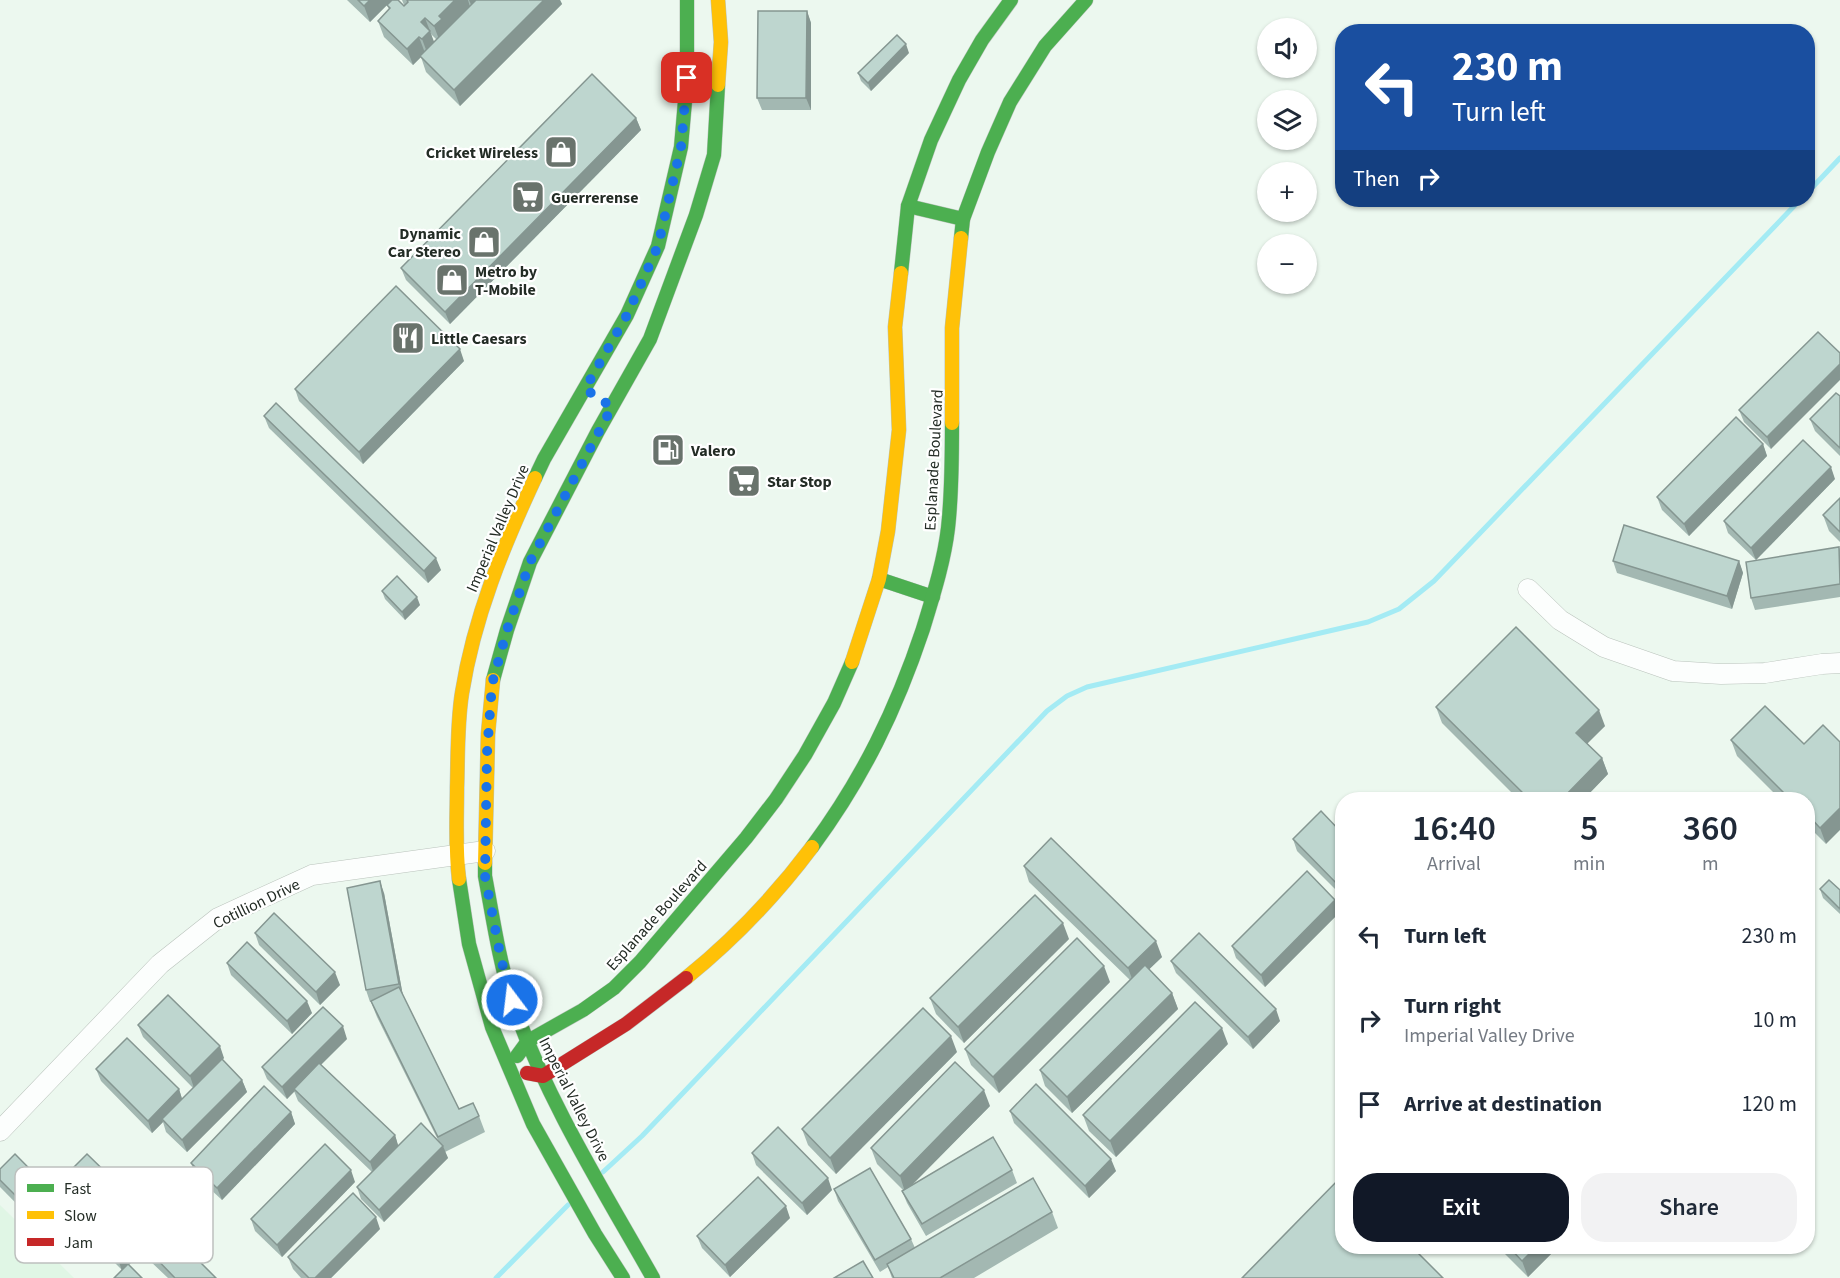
<!DOCTYPE html>
<html lang="en">
<head>
<meta charset="utf-8">
<style>
  :root { --surface:#fff; --page:#f2f2f3; --text:#1f2937; --muted:#747a83; --accent:#111827 }
  body { margin:0; font-family:"Source Sans 3",sans-serif; background:var(--page); color:var(--text); height:100vh; display:flex; flex-direction:column; font-size:22px; white-space:nowrap }
  * { box-sizing:border-box; margin:0 }
  p { font-size:20px; color:var(--muted) }
  .icon { flex:none; width:33px; height:33px; fill:none; stroke:currentColor; stroke-width:2; stroke-linecap:round; stroke-linejoin:round }
  .map { position:relative; flex:1; overflow:hidden }
  .side { position:absolute; left:1335px; top:792px; width:480px; height:462px; display:flex; flex-direction:column; background:var(--surface); border-radius:24px; box-shadow:0 2px 4px #0004 }
  .side>* { flex:none }
  .banner { position:absolute; left:1335px; top:24px; width:480px; height:183px; border-radius:24px; box-shadow:0 2px 4px #0004; background:#1a4fa0; color:#fff; overflow:hidden }
  .fabs { position:absolute; left:1257px; top:18px; display:grid; gap:12px }
  .fabs a { display:grid; place-items:center; width:60px; height:60px; border-radius:50%; background:var(--surface); box-shadow:0 2px 4px #0004; font-size:30px }
  .pin { position:absolute; display:grid; place-items:center; width:51px; height:51px; color:#fff; margin:-26px; border-radius:12px; box-shadow:0 3px 9px #0006 }
  .me { position:absolute; width:66px; margin:-33px; rotate:345deg; stroke-linejoin:round; filter:drop-shadow(0 0 4px #0008) }
  .turn { display:flex; align-items:center; gap:21px; height:126px; padding:0 18px; font-size:27px }
  .turn .icon { width:78px; height:78px; stroke-width:2.5 }
  .turn b { display:block; font-size:42px; line-height:51px }
  .then { display:flex; align-items:center; height:57px; padding:0 18px; background:#0003; gap:12px; font-size:22px }
  .eta { display:flex; justify-content:space-evenly; align-items:center; height:102px; text-align:center }
  .eta b { font-size:36px; font-weight:600; line-height:42px }
  .button { display:flex; gap:12px; margin-top:auto; padding:12px 18px }
  .button a { flex:1; height:69px; border-radius:24px; background:var(--accent); color:#fff; font-size:24px; font-weight:600; line-height:69px; text-align:center }
  .button a+a { background:var(--page); color:var(--text) }
  ul { padding:0; list-style:none }
  li { display:flex; align-items:center; gap:18px; height:84px; padding:0 18px }
  li div { flex:1 }
  li b { display:block; font-size:22px }
  li em { font-style:normal }
  .map>svg:first-child { display:block }
</style>
</head>
<body>
<div class="map">
<svg width="1840" height="1278" viewBox="0 0 1840 1278">
  <rect width="100%" height="100%" fill="#ecf8ef"/>
  <polygon fill="#e0f6e5" points="0,1205 74,1278 0,1278"/>
  <g fill="none" stroke-linecap="round" stroke-linejoin="round">
    <g stroke="#a4ebf4" stroke-width="5">
      <polyline points="1808,192 1840,158"/>
      <polyline points="603,1172 642,1136 1047,711 1067,696 1087,687 1368,622 1399,609 1434,581 1800,200"/>
      <polyline points="496,1278 568,1205"/>
    </g>
    <defs>
      <g id="street">
        <polyline points="1528,589 1560,620 1604,647 1673,671 1721,674 1765,673 1822,664 1840,663"/>
        <polyline points="0,1131 160,964 218,918 312,875 485,851"/>
      </g>
      <g id="fast">
        <polyline points="908,206 963,219"/>
        <polyline points="961,238 963,219 988,152 1010,102 1045,46 1086,0"/>
        <polyline points="901,273 908,206 931,140 959,80 982,40 1011,0"/>
        <polyline points="535,478 544,459 627,315 658,246 681,147 687,78 687,0"/>
        <polyline points="879,579 933,597"/>
        <polyline points="493,680 507,630 530,562 598,431 650,339 696,215 714,155 718,85"/>
        <path d="M812,847c51,-69 84,-137 111,-218 10,-33 21,-67 25,-101 4,-35 4,-70 4,-105"/>
        <path d="M485,863v13c8,42 14,85 27,125 34,98 90,187 141,277"/>
        <polyline points="459,879 469,944 492,1027 533,1124 595,1234 623,1278"/>
        <polyline points="517,1056 528,1041 583,1010 614,988 640,962 746,838 776,799 805,755 834,703 852,662"/>
      </g>
      <g id="slow">
        <polyline points="718,0 721,42 718,85"/>
        <polyline points="952,423 952,328 961,238"/>
        <polyline points="852,662 879,579 888,531 899,430 895,327 901,273"/>
        <polyline points="485,863 488,734 493,680"/>
        <path d="M459,879c-4,-31 -2,-61 -2,-91 1,-31 0,-64 5,-95 12,-76 41,-146 73,-215"/>
        <path d="M686,978c47,-38 90,-83 126,-131"/>
      </g>
      <polyline id="jam" points="527,1073 543,1076 626,1024 686,978"/>
    </defs>
    <use href="#street" stroke="#bac3bc" stroke-width="21"/>
    <use href="#fast" stroke="#bac3bc" stroke-width="15"/>
    <use href="#slow" stroke="#bac3bc" stroke-width="15"/>
    <use href="#jam" stroke="#bac3bc" stroke-width="15"/>
    <use href="#street" stroke="#fcfefd" stroke-width="20"/>
    <use href="#fast" stroke="#4caf50" stroke-width="14"/>
    <use href="#slow" stroke="#ffc107" stroke-width="14"/>
    <use href="#jam" stroke="#c62828" stroke-width="14"/>
  </g>
  <g fill="#a3b8b2" fill-rule="evenodd">
    <polygon points="347,0 392,0 370,22"/>
    <path d="M402,0h158l2,4 -102,102 -34,-34 -5,-15 -8,8 -29,-28 -6,-16 11,-12 -2,-4h17zM431,34l6,6 -3,3z"/>
    <polygon points="807,11 811,23 811,110 762,110 757,98"/>
    <polygon points="909,53 871,91 861,81 858,73"/>
    <polygon points="636,118 641,130 450,324 406,280 401,268"/>
    <polygon points="1818,332 1771,449 1744,422 1739,410"/>
    <polygon points="464,361 363,464 299,401 295,389"/>
    <polygon points="1840,396 1840,456 1815,431 1810,419"/>
    <polygon points="264,416 441,570 428,583 269,428"/>
    <polygon points="1763,444 1767,456 1689,536 1662,510 1657,497"/>
    <polygon points="1835,479 1756,560 1728,533 1724,521"/>
    <polygon points="1840,498 1840,542 1829,531 1823,515"/>
    <polygon points="1839,547 1840,550 1840,597 1755,610 1751,598"/>
    <polygon points="1613,561 1739,561 1743,573 1732,609 1617,573"/>
    <polygon points="382,591 420,605 405,620 385,599"/>
    <polygon points="1436,707 1605,726 1587,743 1602,758 1608,774 1583,800 1519,800 1442,723"/>
    <polygon points="1731,740 1804,744 1826,844 1808,826 1808,800 1781,800 1737,756"/>
    <polygon points="1342,833 1342,896 1297,851 1293,839"/>
    <polygon points="1024,866 1162,957 1149,969 1172,993 1178,1009 1072,1113 1045,1086 1040,1070 1130,980 1029,882"/>
    <polygon points="1820,889 1840,890 1840,914 1823,898"/>
    <polygon points="384,893 403,996 459,1109 479,1116 485,1132 445,1152 448,1158 384,1222 361,1199 357,1187 372,1172 298,1101 294,1091 287,1099 267,1079 262,1067 347,1039 321,1065 395,1135 398,1146 439,1142 377,1017 371,1002 370,1002 366,990"/>
    <polygon points="1340,912 1265,987 1236,958 1232,946"/>
    <polygon points="255,933 340,985 320,1005 259,945"/>
    <polygon points="1069,939 964,1043 936,1014 930,998"/>
    <polygon points="1171,961 1280,1021 1253,1049 1176,973"/>
    <polygon points="227,963 312,1013 292,1034 231,975"/>
    <polygon points="1110,982 999,1093 971,1065 965,1049"/>
    <polygon points="138,1025 224,1058 222,1060 242,1080 247,1092 187,1152 166,1132 163,1122 152,1133 101,1081 96,1069 179,1089 182,1099 193,1088 143,1037"/>
    <polygon points="1228,1044 1116,1157 1089,1131 1083,1115"/>
    <polygon points="957,1052 836,1174 808,1145 802,1129"/>
    <polygon points="990,1106 913,1184 1012,1170 1017,1183 926,1236 907,1203 902,1191 903,1190 877,1164 871,1148"/>
    <polygon points="1010,1111 1116,1171 1089,1198 1014,1123"/>
    <polygon points="291,1112 295,1124 222,1200 195,1175 191,1163"/>
    <polygon points="752,1153 832,1190 807,1215 756,1165"/>
    <polygon points="0,1169 92,1240 72,1260 0,1187"/>
    <polygon points="62,1179 129,1203 104,1229 66,1191"/>
    <polygon points="355,1182 282,1257 255,1231 251,1219"/>
    <polygon points="834,1189 911,1239 915,1248 1052,1212 1058,1228 974,1278 892,1278 888,1267 880,1272 838,1201"/>
    <polygon points="160,1217 163,1227 216,1278 168,1278 148,1259 145,1249 129,1265 122,1270 103,1251 98,1239"/>
    <polygon points="790,1218 730,1277 702,1248 697,1236"/>
    <polygon points="380,1229 331,1278 301,1278 293,1269 288,1257"/>
    <polygon points="1497,1246 1559,1246 1528,1277"/>
  </g>
  <g fill="#859691">
    <polygon points="370,0 392,0 370,22 364,6"/>
    <polygon points="455,0 468,0 470,7 440,42 434,26 439,16"/>
    <polygon points="469,0 480,0 473,9"/>
    <polygon points="544,0 560,0 562,4 460,106 454,90"/>
    <polygon points="807,11 811,23 811,110 806,98"/>
    <polygon points="425,18 436,47 428,55 422,39 421,22"/>
    <polygon points="419,37 425,53 413,65 407,49"/>
    <polygon points="906,44 909,53 871,91 868,83"/>
    <polygon points="636,118 641,130 450,324 445,312"/>
    <polygon points="460,349 464,361 363,464 359,452"/>
    <polygon points="1840,364 1840,380 1771,449 1767,437"/>
    <polygon points="1763,444 1767,456 1689,536 1684,524"/>
    <polygon points="1831,467 1835,479 1756,560 1751,548"/>
    <polygon points="436,558 441,570 428,583 424,571"/>
    <polygon points="1739,561 1743,573 1732,609 1727,596"/>
    <polygon points="417,597 420,605 405,620 402,612"/>
    <polygon points="1599,710 1605,726 1582,749 1576,733"/>
    <polygon points="1602,758 1608,774 1583,800 1561,800"/>
    <polygon points="1840,808 1840,830 1826,844 1820,828"/>
    <polygon points="380,881 384,893 403,996 399,984"/>
    <polygon points="1335,900 1340,912 1265,987 1261,975"/>
    <polygon points="1063,923 1069,939 964,1043 958,1027"/>
    <polygon points="1156,941 1162,957 1134,984 1128,968"/>
    <polygon points="1104,966 1110,982 999,1093 993,1077"/>
    <polygon points="335,972 340,985 320,1005 316,992"/>
    <polygon points="1172,993 1178,1009 1072,1113 1067,1097"/>
    <polygon points="307,1001 312,1013 292,1034 287,1021"/>
    <polygon points="1276,1009 1280,1021 1253,1049 1248,1037"/>
    <polygon points="343,1026 347,1039 295,1090 294,1089 295,1091 287,1099 282,1087"/>
    <polygon points="1222,1028 1228,1044 1116,1157 1110,1141"/>
    <polygon points="951,1036 957,1052 836,1174 830,1158"/>
    <polygon points="220,1046 224,1058 194,1088 190,1076"/>
    <polygon points="242,1080 247,1092 187,1152 182,1140"/>
    <polygon points="179,1089 183,1102 162,1119 163,1122 152,1133 148,1121"/>
    <polygon points="984,1090 990,1106 905,1192 900,1176"/>
    <polygon points="291,1112 295,1124 222,1200 217,1188"/>
    <polygon points="395,1135 399,1148 374,1174 370,1162"/>
    <polygon points="443,1146 448,1158 384,1222 379,1210"/>
    <polygon points="1111,1159 1116,1171 1089,1198 1085,1186"/>
    <polygon points="351,1170 355,1182 282,1257 277,1245"/>
    <polygon points="828,1178 832,1190 807,1215 802,1203"/>
    <polygon points="125,1191 129,1203 104,1229 99,1217"/>
    <polygon points="786,1206 790,1218 730,1277 725,1265"/>
    <polygon points="160,1217 164,1229 144,1246 145,1249 122,1271 118,1259"/>
    <polygon points="376,1217 380,1229 331,1278 315,1278"/>
    <polygon points="88,1228 92,1240 72,1260 68,1248"/>
    <polygon points="1537,1246 1559,1246 1528,1277 1522,1261"/>
  </g>
  <g fill="#bed6cf" stroke="#859691" stroke-width="1.5">
    <polygon points="358,0 370,0 364,6"/>
    <polygon points="392,0 398,0 404,6 408,2 407,0 455,0 439,16 442,19 434,26 425,18 421,22 430,31 422,39 419,37 407,49 378,21 390,8 387,5"/>
    <polygon points="476,0 544,0 454,90 420,56"/>
    <polygon points="758,11 807,11 806,98 757,98"/>
    <polygon points="897,35 906,44 868,83 858,73"/>
    <polygon points="592,74 636,118 445,312 401,268"/>
    <polygon points="396,286 460,349 359,452 295,389"/>
    <polygon points="1818,332 1840,353 1840,364 1767,437 1739,410"/>
    <polygon points="1836,393 1840,396 1840,448 1810,419"/>
    <polygon points="276,403 436,558 424,571 264,416"/>
    <polygon points="1736,417 1763,444 1684,524 1657,497"/>
    <polygon points="1803,440 1831,467 1751,548 1724,521"/>
    <polygon points="1840,498 1840,532 1823,515"/>
    <polygon points="1624,525 1739,561 1727,596 1613,561"/>
    <polygon points="1839,547 1840,584 1751,598 1746,562"/>
    <polygon points="397,576 417,597 402,612 382,591"/>
    <polygon points="1516,627 1599,710 1576,733 1602,758 1561,800 1530,800 1436,707"/>
    <polygon points="1765,706 1804,744 1823,725 1840,742 1840,808 1820,828 1808,815 1808,800 1791,800 1731,740"/>
    <polygon points="1321,811 1342,833 1342,889 1293,839"/>
    <polygon points="1051,838 1156,941 1128,968 1024,866"/>
    <polygon points="1307,871 1335,900 1261,975 1232,946"/>
    <polygon points="1829,880 1840,890 1840,909 1820,889"/>
    <polygon points="380,881 399,984 366,990 347,888"/>
    <polygon points="1035,895 1063,923 958,1027 930,998"/>
    <polygon points="274,913 335,972 316,992 255,933"/>
    <polygon points="1199,933 1276,1009 1248,1037 1171,961"/>
    <polygon points="1077,938 1104,966 993,1077 965,1049"/>
    <polygon points="247,942 307,1001 287,1021 227,963"/>
    <polygon points="1145,965 1172,993 1067,1097 1040,1070"/>
    <polygon points="399,987 459,1109 473,1103 479,1116 438,1137 371,1001"/>
    <polygon points="168,995 220,1046 190,1076 138,1025"/>
    <polygon points="1195,1002 1222,1028 1110,1141 1083,1115"/>
    <polygon points="323,1007 343,1026 282,1087 262,1067"/>
    <polygon points="923,1008 951,1036 830,1158 802,1129"/>
    <polygon points="127,1038 179,1089 148,1121 96,1069"/>
    <polygon points="222,1059 242,1080 182,1140 162,1119"/>
    <polygon points="955,1062 984,1090 900,1176 871,1148"/>
    <polygon points="319,1063 395,1135 370,1162 294,1089"/>
    <polygon points="1036,1084 1111,1159 1085,1186 1010,1111"/>
    <polygon points="264,1086 291,1112 217,1188 191,1163"/>
    <polygon points="421,1123 443,1146 379,1210 357,1187"/>
    <polygon points="778,1127 828,1178 802,1203 752,1153"/>
    <polygon points="993,1137 1012,1170 922,1224 902,1191"/>
    <polygon points="325,1144 351,1170 277,1245 251,1219"/>
    <polygon points="15,1154 88,1228 68,1248 0,1180 0,1169"/>
    <polygon points="87,1154 125,1191 99,1217 62,1179"/>
    <polygon points="870,1168 911,1239 875,1260 834,1189"/>
    <polygon points="758,1177 786,1206 725,1265 697,1236"/>
    <polygon points="1341,1177 1342,1179 1342,1246 1411,1246 1443,1278 1242,1278"/>
    <polygon points="1033,1178 1052,1212 940,1278 894,1278 887,1264"/>
    <polygon points="353,1193 376,1217 315,1278 309,1278 288,1257"/>
    <polygon points="164,1226 216,1278 175,1278 144,1246"/>
    <polygon points="1508,1246 1537,1246 1522,1261"/>
    <polygon points="863,1261 873,1278 834,1278"/>
    <polygon points="128,1264 142,1278 114,1278"/>
  </g>
  <g fill="none" stroke-linecap="round" stroke-linejoin="round">
    <polyline stroke="#1a73e8" stroke-width="10" stroke-dasharray="0 18" points="512,1000 501,959 485,876 487,753 492,684 507,630 530,562 612,407 585,389 627,315 658,246 681,147 687,78"/>
  </g>
  <defs>
    <symbol id="shop-square" viewBox="-11 -11 22 22"><rect x="-9" y="-9" width="18" height="18" rx="4" fill="#69736c" stroke="#fff"/><path d="M-5-2.5h2.3a2.7 3.5 0 0 1 5.4 0H5L5.5 6h-11ZM-1.5-2.5h3a1.5 2.3 0 0 0-3 0Z" fill="#fff"/></symbol>
    <symbol id="supermarket-square" viewBox="-11 -11 22 22"><rect x="-9" y="-9" width="18" height="18" rx="4" fill="#69736c" stroke="#fff"/><path d="M-6-5.5h2.5l.6 2H6L4.5 2H-2.5L-4.4-4H-6ZM-1.5 3.2a1.3 1.3 0 1 0 .1 0ZM3 3.2a1.3 1.3 0 1 0 .1 0Z" fill="#fff"/></symbol>
    <symbol id="restaurant-square" viewBox="-11 -11 22 22"><rect x="-9" y="-9" width="18" height="18" rx="4" fill="#69736c" stroke="#fff"/><path d="M-5-6h1v4h1v-4h1v4h1v-4h1v5L-1.5 .5V6h-2V.5L-5-1ZM5-6V6H3V1.5H1.5Q1.5-4 5-6Z" fill="#fff"/></symbol>
    <symbol id="fuel-square" viewBox="-11 -11 22 22"><rect x="-9" y="-9" width="18" height="18" rx="4" fill="#69736c" stroke="#fff"/><path d="M-5.5-6h7V0h2V4h1.3V-2.5L3-4.5l.8-.8L6-3V5H2.5V1h-1V6h-7ZM-4.2-4.7v3.2H.2V-4.7Z" fill="#fff"/></symbol>
  </defs>
  <g fill-rule="evenodd">
    <use href="#shop-square" x="542" y="133" width="38" height="38"/>
    <use href="#supermarket-square" x="509" y="178" width="38" height="38"/>
    <use href="#shop-square" x="465" y="223" width="38" height="38"/>
    <use href="#shop-square" x="433" y="261" width="38" height="38"/>
    <use href="#restaurant-square" x="389" y="319" width="38" height="38"/>
    <use href="#fuel-square" x="649" y="431" width="38" height="38"/>
    <use href="#supermarket-square" x="725" y="462" width="38" height="38"/>
  </g>
  <g text-anchor="middle" stroke-width="4.5" stroke-linejoin="round" paint-order="stroke">
    <g font-size="16" font-weight="bold" fill="#232c25" stroke="#fff" text-anchor="start">
      <text x="538" y="158" text-anchor="end">Cricket Wireless</text>
      <text x="551" y="203">Guerrerense</text>
      <text x="461" y="239" text-anchor="end">Dynamic<tspan x="461" dy="18">Car Stereo</tspan></text>
      <text x="475" y="277">Metro by<tspan x="475" dy="18">T-Mobile</tspan></text>
      <text x="431" y="344">Little Caesars</text>
      <text x="691" y="456">Valero</text>
      <text x="767" y="487">Star Stop</text>
    </g>
    <g font-size="16" fill="#232c25" stroke="#fff">
      <text transform="translate(933 460) rotate(-87)" y="6">Esplanade Boulevard</text>
      <text transform="translate(497 528) rotate(-67)" y="6">Imperial Valley Drive</text>
      <text transform="translate(256 903) rotate(-26)" y="6">Cotillion Drive</text>
      <text transform="translate(656 915) rotate(-48)" y="6">Esplanade Boulevard</text>
      <text transform="translate(575 1099) rotate(63)" y="6">Imperial Valley Drive</text>
    </g>
  </g>
  <rect x="15" y="1167" width="198" height="96" rx="9" fill="#fff" stroke="#bdc0be" stroke-width="1.5"/>
  <rect x="27" y="1184" width="27" height="8" fill="#4caf50"/>
  <rect x="27" y="1211" width="27" height="8" fill="#ffc107"/>
  <rect x="27" y="1238" width="27" height="8" fill="#c62828"/>
  <g font-size="16" fill="#232c25">
    <text x="64" y="1194">Fast</text>
    <text x="64" y="1221">Slow</text>
    <text x="64" y="1248">Jam</text>
  </g>
</svg>
<div class="fabs">
<a><svg class="icon" aria-label="sound" viewBox="0 0 24 24"><path d="M4 9h4l5-4v14l-5-4H4zM17 9q2 3 0 6"/></svg></a>
<a><svg class="icon" aria-label="layers" viewBox="0 0 24 24"><path d="M12 4l9 5-9 5-9-5zM3 14l9 5 9-5"/></svg></a>
<a>+</a>
<a>−</a>
</div>
<div class="pin" style="left:687px;top:78px;background:#d93025"><svg class="icon" aria-label="arrive" viewBox="0 0 24 24"><path d="M6 21V4h12l-3 4 3 4H6"/></svg></div>
<svg class="me" style="left:512px;top:1000px" viewBox="-20 -20 40 40"><circle r="17" fill="#1a73e8" stroke="#fff" stroke-width="3"/><path d="M0-11L8 9 0 5-8 9z" fill="#fff"/></svg>
<div class="banner">
<div class="turn"><svg class="icon" aria-label="left" viewBox="0 0 24 24"><path d="M17 20v-9H6M10 6l-5 5 5 5"/></svg><div><b>230 m</b>Turn left</div></div>
<div class="then">Then<svg class="icon" aria-label="right" viewBox="0 0 24 24"><path d="M7 20v-9h11M14 6l5 5-5 5"/></svg></div>
</div>
<section class="side">
<div class="eta">
<div><b>16:40</b><p>Arrival</p></div>
<div><b>5</b><p>min</p></div>
<div><b>360</b><p>m</p></div>
</div>
<ul>
<li><svg class="icon" aria-label="left" viewBox="0 0 24 24"><path d="M17 20v-9H6M10 6l-5 5 5 5"/></svg><div><b>Turn left</b></div><em>230 m</em></li>
<li><svg class="icon" aria-label="right" viewBox="0 0 24 24"><path d="M7 20v-9h11M14 6l5 5-5 5"/></svg><div><b>Turn right</b><p>Imperial Valley Drive</p></div><em>10 m</em></li>
<li><svg class="icon" aria-label="arrive" viewBox="0 0 24 24"><path d="M6 21V4h12l-3 4 3 4H6"/></svg><div><b>Arrive at destination</b></div><em>120 m</em></li>
</ul>
<div class="button"><a>Exit</a><a>Share</a></div>
</section>
</div>
</body>
</html>
